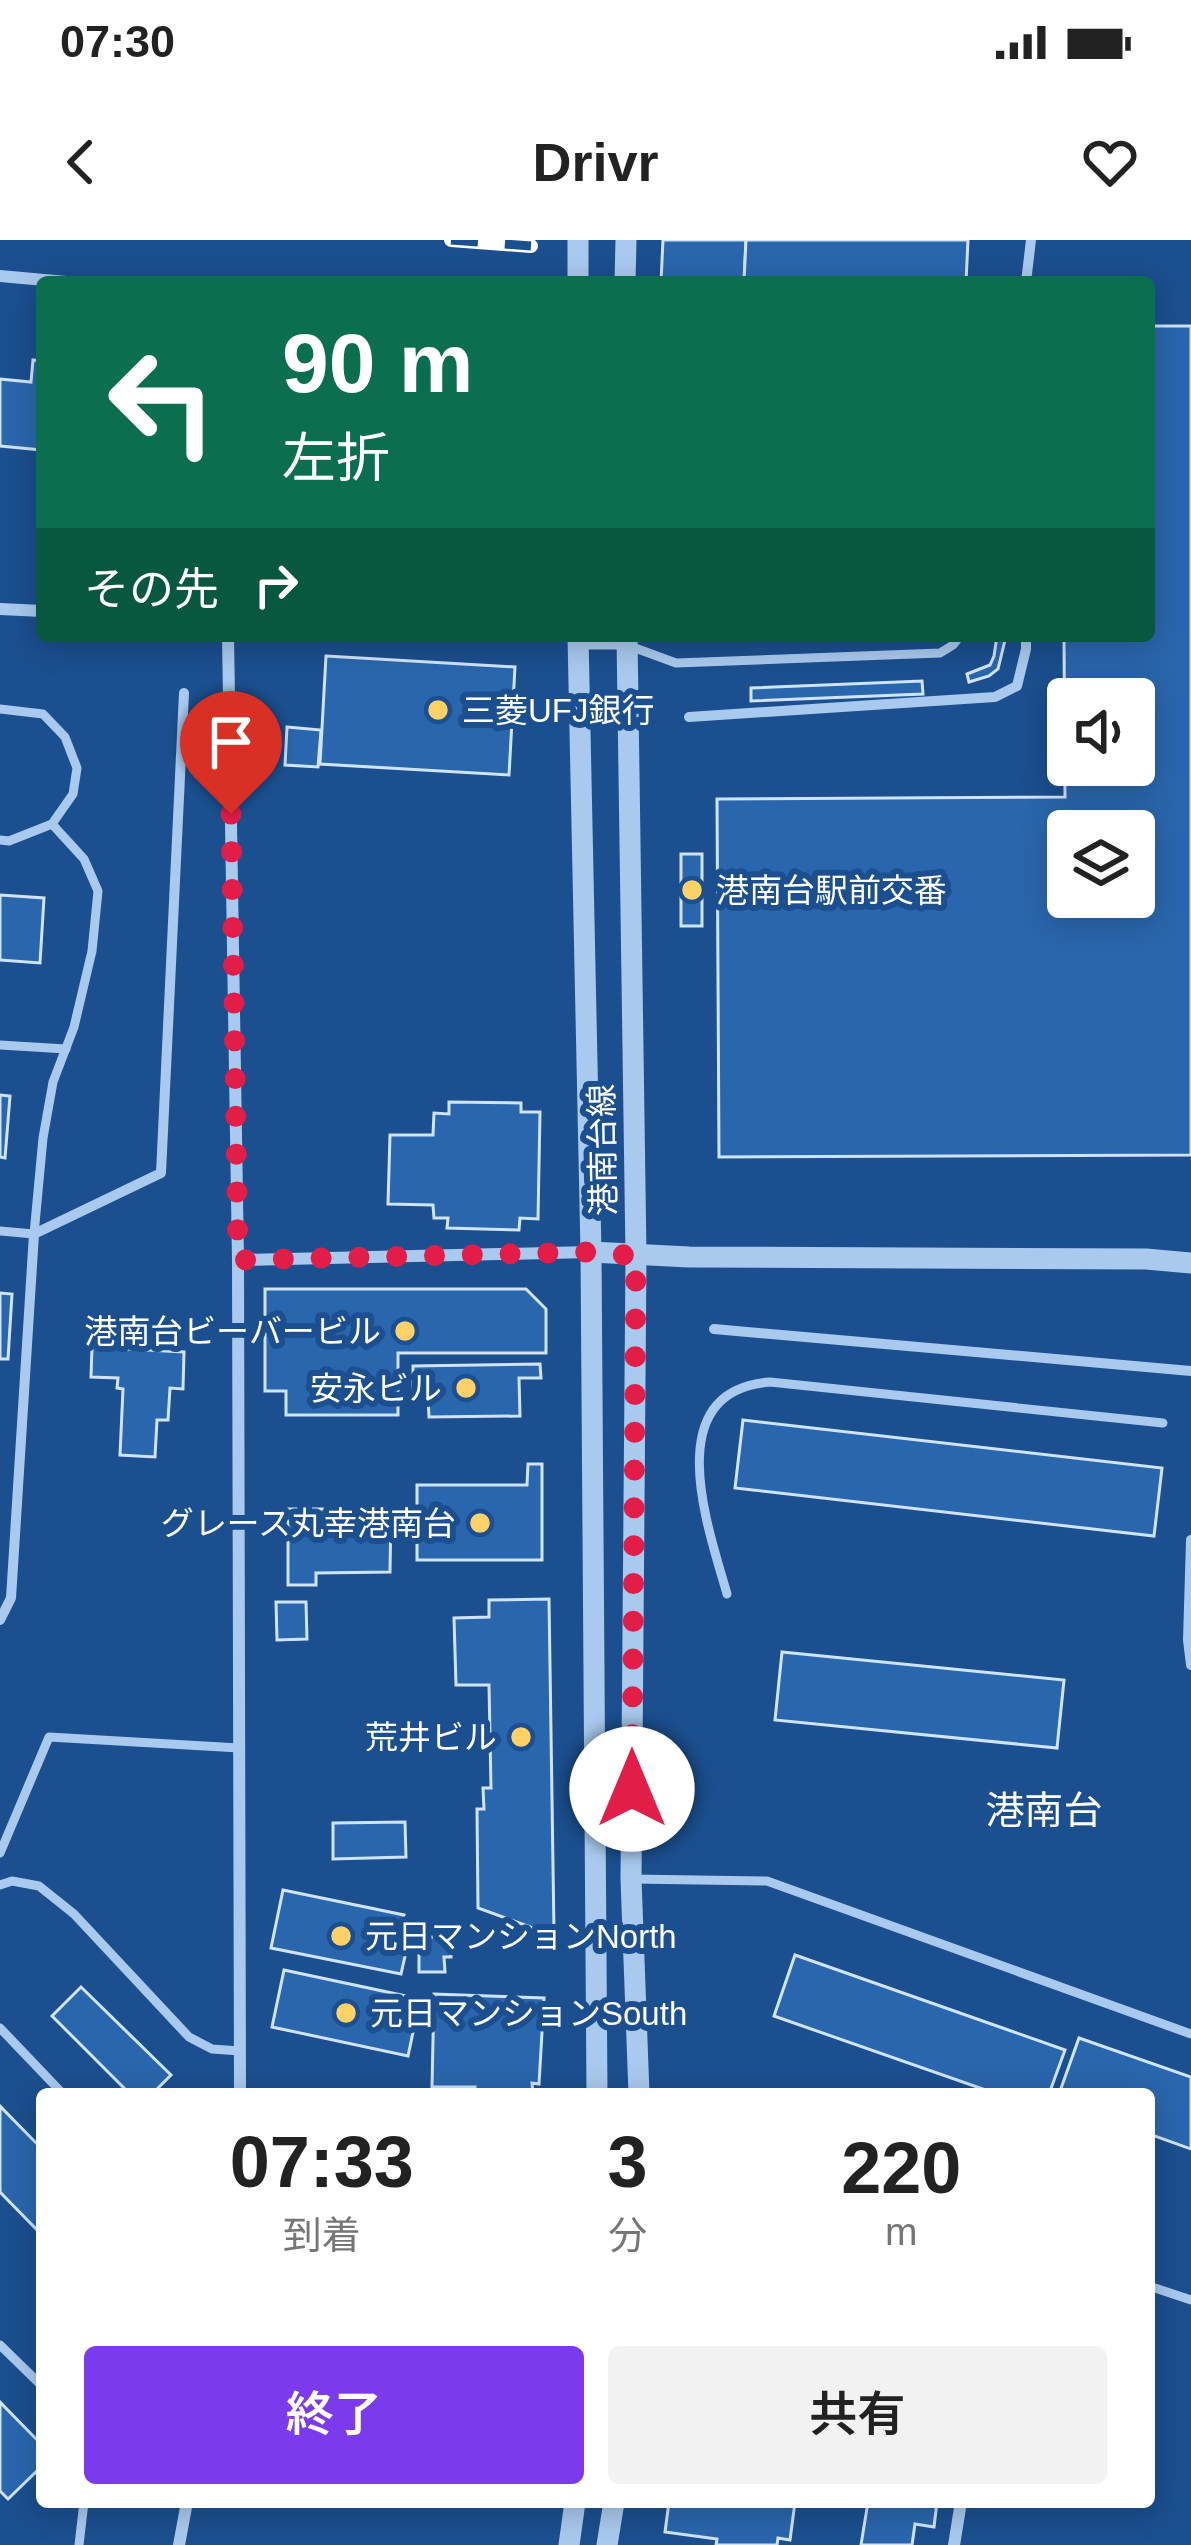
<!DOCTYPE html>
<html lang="ja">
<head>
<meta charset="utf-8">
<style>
  :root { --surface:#fff; --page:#f2f2f2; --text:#222; --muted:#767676; --accent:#7c3aed }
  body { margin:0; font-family:Helvetica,"Noto Sans JP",sans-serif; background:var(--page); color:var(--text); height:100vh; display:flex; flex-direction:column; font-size:45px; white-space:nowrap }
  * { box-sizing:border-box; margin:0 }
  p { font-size:39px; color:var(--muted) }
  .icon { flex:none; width:66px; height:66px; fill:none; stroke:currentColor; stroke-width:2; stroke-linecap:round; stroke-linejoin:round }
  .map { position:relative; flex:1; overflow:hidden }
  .sheet { position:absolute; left:36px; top:1848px; width:1119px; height:420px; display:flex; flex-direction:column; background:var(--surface); border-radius:12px; box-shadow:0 6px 30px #0003 }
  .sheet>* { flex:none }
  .hud { position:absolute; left:36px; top:36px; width:1119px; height:366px; border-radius:12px; box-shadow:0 6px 30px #0003; background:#0b6e4f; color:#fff; overflow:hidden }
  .fabs { position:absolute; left:1047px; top:438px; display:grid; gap:24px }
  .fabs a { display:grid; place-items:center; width:108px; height:108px; border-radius:12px; background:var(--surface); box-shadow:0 6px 30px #0003; font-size:60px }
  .pin { position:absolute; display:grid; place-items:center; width:102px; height:102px; color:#fff; margin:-123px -51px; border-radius:50% 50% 50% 0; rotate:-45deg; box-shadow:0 0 12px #0007 }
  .pin .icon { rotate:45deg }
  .me { position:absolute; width:132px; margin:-66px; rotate:0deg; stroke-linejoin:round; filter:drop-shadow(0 0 9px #0008) }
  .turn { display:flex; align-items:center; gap:42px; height:252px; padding:0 48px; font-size:54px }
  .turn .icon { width:156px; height:156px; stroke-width:2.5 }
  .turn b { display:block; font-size:84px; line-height:102px }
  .then { display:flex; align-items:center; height:114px; padding:0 48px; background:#0003; gap:24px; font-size:45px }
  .eta { display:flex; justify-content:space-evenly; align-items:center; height:204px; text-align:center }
  .eta b { font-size:72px; font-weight:600; line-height:84px }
  .cta { display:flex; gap:24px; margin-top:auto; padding:24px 48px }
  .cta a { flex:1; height:138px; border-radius:12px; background:var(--accent); color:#fff; font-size:48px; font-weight:600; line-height:138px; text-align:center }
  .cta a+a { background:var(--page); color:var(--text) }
  .status { display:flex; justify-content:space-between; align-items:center; height:84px; padding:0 60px; background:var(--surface); direction:ltr }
  .status svg { height:33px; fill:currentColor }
  header { display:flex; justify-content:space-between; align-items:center; height:156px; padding:0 48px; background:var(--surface); font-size:54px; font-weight:600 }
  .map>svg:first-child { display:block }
</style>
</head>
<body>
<div class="status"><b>07:30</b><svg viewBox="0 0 49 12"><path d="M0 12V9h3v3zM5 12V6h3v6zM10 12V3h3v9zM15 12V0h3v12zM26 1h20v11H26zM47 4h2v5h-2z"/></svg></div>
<header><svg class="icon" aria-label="back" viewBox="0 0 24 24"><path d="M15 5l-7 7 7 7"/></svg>Drivr<svg class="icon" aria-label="heart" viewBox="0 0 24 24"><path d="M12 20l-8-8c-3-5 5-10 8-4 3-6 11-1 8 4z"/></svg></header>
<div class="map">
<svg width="1191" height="2305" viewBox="0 0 1191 2305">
  <rect width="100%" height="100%" fill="#1b4f8f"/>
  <g fill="#2a66ad" stroke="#cfe3fa" stroke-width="3" fill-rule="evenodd">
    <polygon points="663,0 746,0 744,42 661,42"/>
    <polygon points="746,0 968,0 966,42 744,42"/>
    <path d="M1149,86h42v829l-472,2 -2,-358 348,-2 -1,-161h85zM1068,459h66v66h-66zM1068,591h66v66h-66z"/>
    <polygon points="33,120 42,121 42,210 0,206 0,139 31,142"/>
    <polygon points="997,396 1006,396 998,429 989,436 969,442 967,434 990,425 994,416"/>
    <polygon points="326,416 515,427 509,535 320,524"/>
    <polygon points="922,441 923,454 751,461 751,448"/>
    <polygon points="287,487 321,490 318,527 285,525"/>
    <rect x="681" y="614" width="21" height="72"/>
    <polygon points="0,655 44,658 40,723 0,720"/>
    <polygon points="0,855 10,856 5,918 0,917"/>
    <polygon points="449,862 521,863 521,872 540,872 538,979 520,978 519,990 447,988 448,978 434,978 433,965 388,964 390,895 433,895 434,873 449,874"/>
    <polygon points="265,1049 526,1049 546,1069 546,1113 398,1113 398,1175 286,1175 286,1151 265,1151"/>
    <polygon points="0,1053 12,1054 8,1119 0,1119"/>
    <polygon points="92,1107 184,1112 183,1149 170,1148 168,1180 157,1180 155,1217 120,1215 123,1149 117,1148 118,1138 91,1137"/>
    <polygon points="540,1124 541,1138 519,1138 520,1176 429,1177 428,1157 413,1157 413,1126"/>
    <polygon points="743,1180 1162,1228 1154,1296 735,1248"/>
    <polygon points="528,1224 542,1224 542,1320 417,1320 417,1245 527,1245"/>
    <polygon points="288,1269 391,1269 390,1332 316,1333 316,1345 288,1345"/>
    <polygon points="549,1359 554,1692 544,1692 478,1668 477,1569 484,1569 483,1548 491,1548 489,1445 456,1445 454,1378 489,1377 489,1360"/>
    <polygon points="276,1362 306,1362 307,1399 277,1400"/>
    <polygon points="782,1412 1064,1440 1057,1508 775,1480"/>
    <polygon points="405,1582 406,1617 333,1619 333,1583"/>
    <polygon points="283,1650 404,1675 402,1683 412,1685 401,1734 271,1708"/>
    <polygon points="419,1697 451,1697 451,1717 444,1717 445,1732 419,1732"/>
    <polygon points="795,1715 1065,1810 1049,1854 997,1854 774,1776"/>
    <polygon points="284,1730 420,1759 408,1816 272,1787"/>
    <polygon points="81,1747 171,1835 152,1854 130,1854 52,1776"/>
    <polygon points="434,1754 544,1758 539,1844 532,1843 533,1854 474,1854 475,1847 432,1847"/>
    <polygon points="1079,1798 1191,1837 1191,1909 1149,1894 1149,1854 1059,1854"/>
    <polygon points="0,1866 42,1909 42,1995 0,1952"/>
    <polygon points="0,2162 42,2205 42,2226 8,2259 0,2251"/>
    <polygon points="669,2262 795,2262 790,2300 778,2298 777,2305 716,2305 717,2299 665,2292"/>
    <polygon points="868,2262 937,2262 934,2287 915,2284 912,2305 861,2305"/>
  </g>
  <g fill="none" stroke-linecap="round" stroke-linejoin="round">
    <g stroke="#a9c9ee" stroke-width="9">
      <polyline points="579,405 627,405 676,423 940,413 953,405 960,396"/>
      <polyline points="0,469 43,474 65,497 77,528 73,554 52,584 9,601 0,600"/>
      <polyline points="0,805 66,809"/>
      <polyline points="0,991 34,994 43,898 53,842 74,787 92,711 98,651 84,619 52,584"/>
      <path d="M727,1354c-19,-67 -69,-203 43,-212l393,41"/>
      <polyline points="0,1613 49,1497 239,1508"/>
      <polyline points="631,1639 767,1641 1191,1794"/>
      <polyline points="0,1645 12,1641 39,1646 74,1674 189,1797 212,1809 240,1811"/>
      <polyline points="0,1788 63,1854"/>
      <polyline points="1149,2046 1191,2060"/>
      <polyline points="0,2105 42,2146"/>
      <polyline points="79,2305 84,2262"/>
    </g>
    <g stroke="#a9c9ee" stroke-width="10">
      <polyline points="1026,42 1031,0"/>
      <polyline points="689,477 995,457 1017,446 1026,409 1026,396"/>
      <polyline points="714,1089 1191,1131"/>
      <polyline points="1191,1300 1188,1400 1191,1425"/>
      <polyline points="0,1380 11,1358 34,994 161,933 184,453"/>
    </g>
    <g stroke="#a9c9ee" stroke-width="12">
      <polyline points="0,36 66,42"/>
      <polyline points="0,369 42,371"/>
      <polyline points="228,396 238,1020 240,1854"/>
      <polyline points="238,1020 591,1012"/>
      <polyline points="179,2305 187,2262"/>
      <polyline points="954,2305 961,2262"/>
    </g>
    <g stroke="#a9c9ee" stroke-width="21">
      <polyline points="578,42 578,0"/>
      <polyline points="625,42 626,0"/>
      <polyline points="578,396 591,1012 597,1854"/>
      <polyline points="627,396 636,1016 631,1639 639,1854"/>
      <polyline points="591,1012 689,1017 1146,1019 1191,1023"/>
      <polyline points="569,2305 575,2262"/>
      <polyline points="607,2305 614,2262"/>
    </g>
    <defs>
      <polyline id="rail" points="451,0 531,6"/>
    </defs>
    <use href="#rail" stroke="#fff" stroke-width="14"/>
    <use href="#rail" stroke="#1b4f8f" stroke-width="9" stroke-dasharray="27" stroke-linecap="butt"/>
  </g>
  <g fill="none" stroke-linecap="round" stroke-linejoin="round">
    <polyline stroke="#e11d48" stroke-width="21" stroke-dasharray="0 37.8" points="231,574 238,1020 591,1012 636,1016 632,1549"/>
  </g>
  <g fill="#ffd166" stroke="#1b4f8f" stroke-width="4.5">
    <circle cx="438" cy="470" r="12"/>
    <circle cx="692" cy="650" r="12"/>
    <circle cx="405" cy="1091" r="12"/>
    <circle cx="466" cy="1148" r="12"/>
    <circle cx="480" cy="1283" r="12"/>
    <circle cx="521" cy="1497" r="12"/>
    <circle cx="341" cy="1696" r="12"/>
    <circle cx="346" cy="1773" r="12"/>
  </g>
  <g text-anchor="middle" stroke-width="12" stroke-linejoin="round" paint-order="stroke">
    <g font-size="33" fill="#fff" stroke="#1b4f8f" text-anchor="start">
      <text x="462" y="482">三菱UFJ銀行</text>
      <text x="716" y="662">港南台駅前交番</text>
      <text x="381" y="1103" text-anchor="end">港南台ビーバービル</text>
      <text x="442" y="1160" text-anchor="end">安永ビル</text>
      <text x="456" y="1295" text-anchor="end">グレース丸幸港南台</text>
      <text x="497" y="1509" text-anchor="end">荒井ビル</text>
      <text x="365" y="1708">元日マンションNorth</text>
      <text x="370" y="1785">元日マンションSouth</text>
    </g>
    <g font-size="33" fill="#fff" stroke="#1b4f8f">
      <text transform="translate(602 910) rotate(-91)" y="12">港南台線</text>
    </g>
    <g font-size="39" fill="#fff" stroke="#1b4f8f">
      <text x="1044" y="1584">港南台</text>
    </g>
  </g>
</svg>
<div class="fabs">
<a><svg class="icon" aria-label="sound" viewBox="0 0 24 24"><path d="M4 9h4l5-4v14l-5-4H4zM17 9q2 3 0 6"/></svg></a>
<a><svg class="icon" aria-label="layers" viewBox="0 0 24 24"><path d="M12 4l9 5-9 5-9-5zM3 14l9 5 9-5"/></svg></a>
</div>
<div class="pin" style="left:231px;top:574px;background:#d93025"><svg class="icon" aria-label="arrive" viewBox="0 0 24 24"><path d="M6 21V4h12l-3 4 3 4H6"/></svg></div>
<svg class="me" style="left:632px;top:1549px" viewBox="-20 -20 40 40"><circle r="19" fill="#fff"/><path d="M0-13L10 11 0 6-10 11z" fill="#e11d48"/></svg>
<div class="hud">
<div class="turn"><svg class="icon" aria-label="left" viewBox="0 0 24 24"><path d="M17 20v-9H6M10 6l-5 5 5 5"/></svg><div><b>90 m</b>左折</div></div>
<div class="then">その先<svg class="icon" aria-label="right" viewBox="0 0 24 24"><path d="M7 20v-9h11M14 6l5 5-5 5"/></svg></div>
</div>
<section class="sheet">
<div class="eta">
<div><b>07:33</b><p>到着</p></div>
<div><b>3</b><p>分</p></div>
<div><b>220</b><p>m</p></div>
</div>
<div class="cta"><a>終了</a><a>共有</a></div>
</section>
</div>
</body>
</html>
